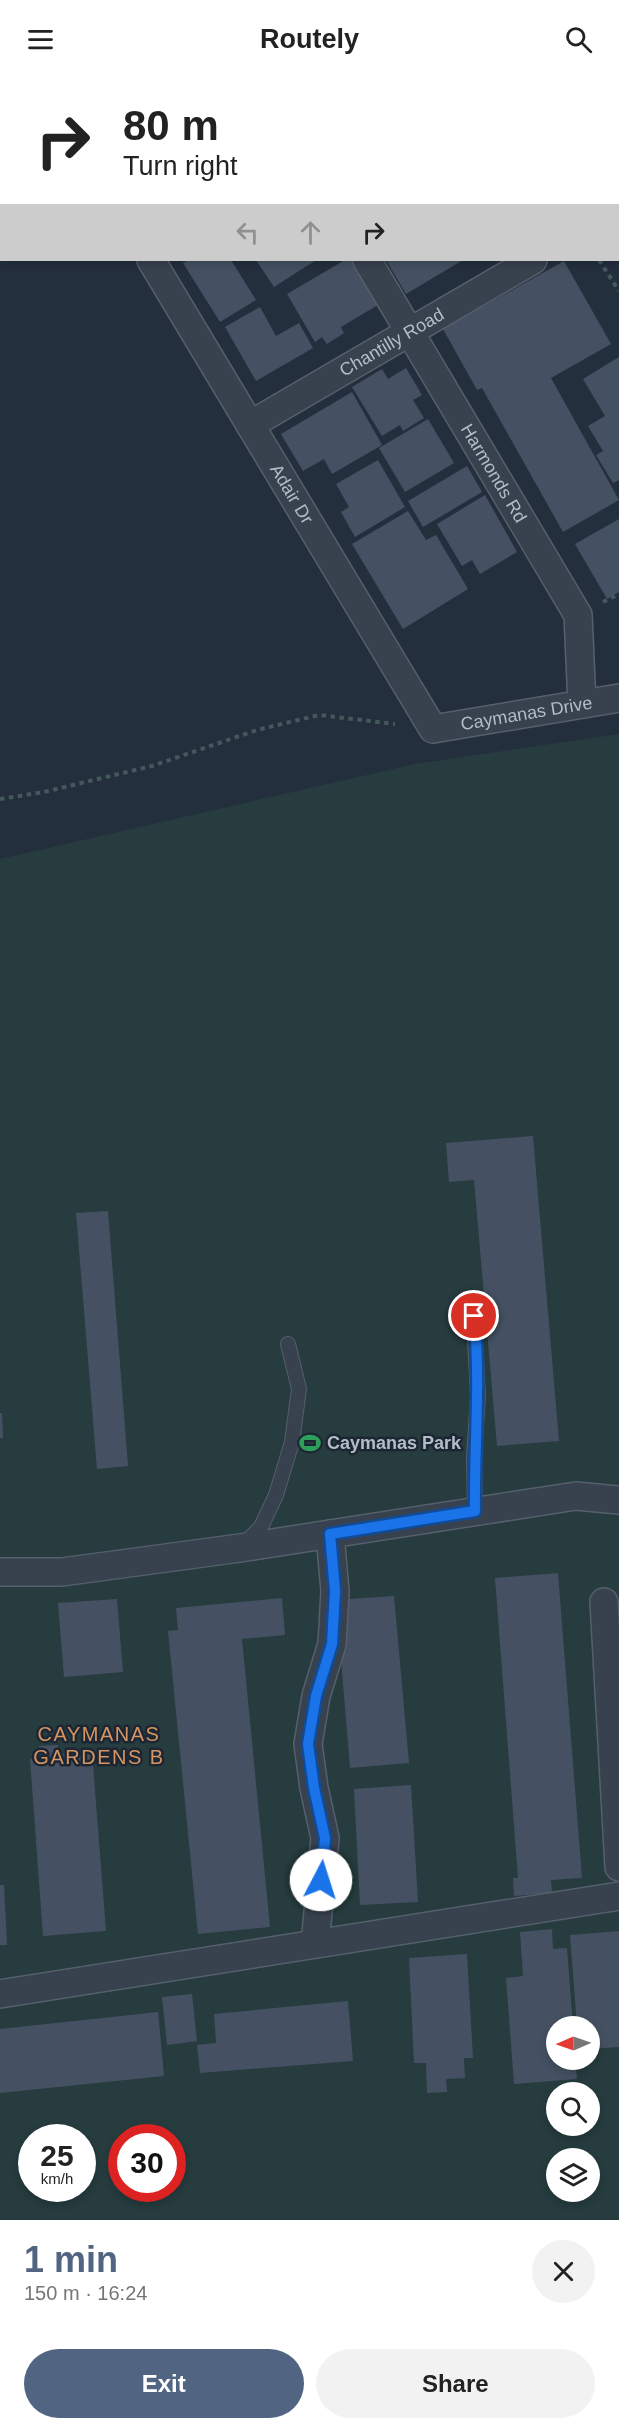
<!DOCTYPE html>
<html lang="en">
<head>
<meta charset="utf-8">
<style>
  :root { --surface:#fff; --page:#f2f2f2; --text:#222; --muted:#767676; --accent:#516482 }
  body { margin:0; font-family:Arial,sans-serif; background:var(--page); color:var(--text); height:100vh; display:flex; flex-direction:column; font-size:22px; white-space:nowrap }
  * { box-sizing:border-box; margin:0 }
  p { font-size:20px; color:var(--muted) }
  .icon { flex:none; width:33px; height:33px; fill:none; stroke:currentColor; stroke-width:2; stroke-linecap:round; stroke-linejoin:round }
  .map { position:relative; height:2142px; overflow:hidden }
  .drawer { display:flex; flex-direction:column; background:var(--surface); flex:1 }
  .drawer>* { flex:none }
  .banner { position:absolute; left:0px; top:0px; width:620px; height:183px; box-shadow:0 3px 9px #0003; background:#fff; color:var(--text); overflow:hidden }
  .needle { width:39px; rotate:268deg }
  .buttons { position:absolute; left:546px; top:1938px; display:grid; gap:12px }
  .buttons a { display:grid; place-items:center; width:54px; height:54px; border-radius:50%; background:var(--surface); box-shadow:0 3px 9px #0003; font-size:30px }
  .speed { position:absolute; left:18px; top:2046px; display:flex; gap:12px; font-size:30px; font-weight:700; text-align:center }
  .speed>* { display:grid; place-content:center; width:78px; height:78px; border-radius:50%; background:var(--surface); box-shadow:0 3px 9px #0003; line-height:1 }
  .speed small { font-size:15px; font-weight:400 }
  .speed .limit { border:9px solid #d22; background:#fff; color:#111 }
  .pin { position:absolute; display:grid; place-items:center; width:51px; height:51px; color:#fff; margin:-26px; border:3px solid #fff; border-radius:50%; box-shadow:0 2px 6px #0007 }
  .me { position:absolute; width:66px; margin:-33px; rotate:5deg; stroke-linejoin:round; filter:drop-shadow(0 0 4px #0008) }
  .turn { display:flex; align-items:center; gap:21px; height:126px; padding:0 24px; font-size:27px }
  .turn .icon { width:78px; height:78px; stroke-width:2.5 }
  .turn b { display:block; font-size:42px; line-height:51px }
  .lanes { display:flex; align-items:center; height:57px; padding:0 24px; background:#0003; justify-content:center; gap:30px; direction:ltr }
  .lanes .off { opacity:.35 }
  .round { display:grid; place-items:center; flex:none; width:63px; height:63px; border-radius:32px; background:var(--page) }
  .head { display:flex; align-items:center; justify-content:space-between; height:102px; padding:0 24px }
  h1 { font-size:36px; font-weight:700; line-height:45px; color:var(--accent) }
  .primary-button { display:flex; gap:12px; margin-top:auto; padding:12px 24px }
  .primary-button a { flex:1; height:69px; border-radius:36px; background:var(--accent); color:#fff; font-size:24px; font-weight:700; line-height:69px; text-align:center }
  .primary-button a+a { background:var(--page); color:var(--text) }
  header { display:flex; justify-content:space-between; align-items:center; height:78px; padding:0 24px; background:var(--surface); font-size:27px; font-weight:700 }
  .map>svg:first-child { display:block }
</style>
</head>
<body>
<header><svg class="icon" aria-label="menu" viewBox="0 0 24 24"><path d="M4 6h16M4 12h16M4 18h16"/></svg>Routely<svg class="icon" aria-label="search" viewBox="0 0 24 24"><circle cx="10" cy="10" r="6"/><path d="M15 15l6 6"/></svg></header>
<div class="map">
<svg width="619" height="2142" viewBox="0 0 619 2142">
  <rect width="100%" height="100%" fill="#242f3e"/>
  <path fill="#263c3f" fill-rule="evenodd" d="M619,656v1486h-619v-1361l415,-95zM556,1948h34v34h-34zM556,2014h34v34h-34zM32,2060h50v50h-50zM122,2060h50v50h-50zM556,2080h34v34h-34z"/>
  <g fill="#455162">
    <polygon points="189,182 231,182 256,222 220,244 183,185"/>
    <polygon points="256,182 316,182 274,209"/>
    <polygon points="345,182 357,182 383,224 341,249 344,255 327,266 322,259 315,264 287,216"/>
    <polygon points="386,182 463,182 406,216"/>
    <polygon points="564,183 611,266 551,300 619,422 563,454 482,310 477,312 443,251"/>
    <polygon points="260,229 276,258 299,245 313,270 256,303 225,249"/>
    <polygon points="619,279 619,402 613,405 596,377 603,373 588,348 605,338 583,301"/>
    <polygon points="406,290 422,317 413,322 424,340 403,353 400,347 382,358 352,309 382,291 388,301"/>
    <polygon points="352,314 382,367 332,396 324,381 303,393 281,356"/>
    <polygon points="428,341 454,385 405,414 379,370"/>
    <polygon points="378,382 405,429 355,459 341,434 349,429 336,406"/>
    <polygon points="467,388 482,414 423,449 408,423"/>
    <polygon points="485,417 517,474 480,496 472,482 462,488 437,446"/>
    <polygon points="408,433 426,462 436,457 468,511 403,551 352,466"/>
    <polygon points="619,441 619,514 607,521 575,466"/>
    <polygon points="533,1058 559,1363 497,1368 474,1102 449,1104 446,1065"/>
    <polygon points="108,1133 128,1388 97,1391 76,1135"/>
    <polygon points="0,1335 2,1335 3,1360 0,1360"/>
    <polygon points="558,1495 582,1800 551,1802 552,1815 514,1818 513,1800 518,1800 495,1500"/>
    <polygon points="394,1518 409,1685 350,1690 336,1522"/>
    <polygon points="282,1520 285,1557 242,1561 270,1849 198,1856 168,1553 178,1552 176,1530"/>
    <polygon points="117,1521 123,1594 64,1599 58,1525"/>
    <polygon points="58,1667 59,1676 92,1674 106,1853 43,1858 30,1681 40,1680 39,1668"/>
    <polygon points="411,1707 418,1824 360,1827 354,1711"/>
    <polygon points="0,1807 4,1807 7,1867 0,1867"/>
    <polygon points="552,1851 553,1871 567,1870 573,1948 556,1948 556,1982 575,1982 577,2001 514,2006 506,1900 523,1898 520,1854"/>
    <polygon points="619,1853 619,1969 590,1971 590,1948 577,1948 570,1857"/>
    <polygon points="467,1876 473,1980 464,1980 465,2000 446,2001 447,2014 427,2015 426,1985 414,1985 409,1880"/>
    <polygon points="192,1916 197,1963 167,1967 162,1919"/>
    <polygon points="348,1923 353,1983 200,1995 197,1967 216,1965 214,1936"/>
    <polygon points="158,1934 164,1998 0,2015 0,1951"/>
  </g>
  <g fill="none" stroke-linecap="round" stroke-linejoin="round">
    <defs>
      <g id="lane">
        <polyline points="473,1224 478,1318 474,1380 475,1433"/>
        <polyline points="243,1467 261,1449 276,1417 292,1364 299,1311 288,1266"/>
      </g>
      <g id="street">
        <polyline points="38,0 39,2"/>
        <polyline points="270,0 271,2"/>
        <polyline points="124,2 126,0"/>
        <polyline points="473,2 476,0"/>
        <polyline points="618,44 619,43"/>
        <path id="s1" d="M151,182l282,469 186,-31"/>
        <path id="s2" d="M367,182l211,355 4,89"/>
        <path id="s3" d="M250,347l283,-165"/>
        <polyline points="0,1494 62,1494 240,1470 576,1418 619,1422"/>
        <polyline points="604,1524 619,1789"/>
        <polyline points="315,1866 325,1760 314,1710 308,1666 316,1618 332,1566 335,1513 330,1456"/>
        <polyline points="0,1916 619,1818"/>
      </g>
    </defs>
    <use href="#lane" stroke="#565f6c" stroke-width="16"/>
    <use href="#street" stroke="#565f6c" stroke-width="30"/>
    <g stroke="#44595c" stroke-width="4" stroke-dasharray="4.5 4.5" stroke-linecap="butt">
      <polyline points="599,182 619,213"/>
      <polyline points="603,524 619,516"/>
      <polyline points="0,721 44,714 152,688 257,652 319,637 395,646"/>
    </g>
    <use href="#lane" stroke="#38414e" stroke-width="14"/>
    <use href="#street" stroke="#38414e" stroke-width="27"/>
  </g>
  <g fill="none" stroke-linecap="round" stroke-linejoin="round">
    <defs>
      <path id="route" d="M321,1802l4,-42 -11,-50 -6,-44 8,-48 16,-52 3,-53 -5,-57 145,-23c-1,-65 6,-130 -1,-195"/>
    </defs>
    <use href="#route" stroke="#114b97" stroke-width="15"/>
    <use href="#route" stroke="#1a73e8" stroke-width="10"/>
  </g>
  <defs>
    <symbol id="stadium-bare" viewBox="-9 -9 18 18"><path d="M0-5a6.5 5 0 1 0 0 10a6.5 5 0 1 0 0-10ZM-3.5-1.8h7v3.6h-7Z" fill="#2e9e5b" stroke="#1d2633" stroke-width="2.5" paint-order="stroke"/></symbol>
  </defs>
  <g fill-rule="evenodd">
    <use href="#stadium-bare" x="295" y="1350" width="30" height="30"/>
  </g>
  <g text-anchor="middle" stroke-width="5" stroke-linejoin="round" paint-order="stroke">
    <g font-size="18" fill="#b4bcc9" stroke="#1d2633">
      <text dy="6" stroke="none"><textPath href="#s3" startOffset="164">Chantilly Road</textPath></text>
      <text dy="6" stroke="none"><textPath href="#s2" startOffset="248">Harmonds Rd</textPath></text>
      <text dy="6" stroke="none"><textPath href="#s1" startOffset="273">Adair Dr</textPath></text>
      <text dy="6" stroke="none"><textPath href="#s1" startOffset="642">Caymanas Drive</textPath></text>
    </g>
    <g font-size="18" font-weight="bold" fill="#b4bcc9" stroke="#1d2633" text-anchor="start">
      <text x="327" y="1371">Caymanas Park</text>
    </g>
    <g font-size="20" letter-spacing="1.5" fill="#d59563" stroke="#1d2633">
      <text x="99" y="1663">CAYMANAS<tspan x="99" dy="23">GARDENS B</tspan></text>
    </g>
  </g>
</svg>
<div class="buttons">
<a><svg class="needle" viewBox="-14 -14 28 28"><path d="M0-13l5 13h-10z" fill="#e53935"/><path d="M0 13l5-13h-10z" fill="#767676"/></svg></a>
<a><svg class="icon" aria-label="search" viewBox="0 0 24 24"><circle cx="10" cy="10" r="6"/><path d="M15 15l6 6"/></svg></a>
<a><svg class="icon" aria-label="layers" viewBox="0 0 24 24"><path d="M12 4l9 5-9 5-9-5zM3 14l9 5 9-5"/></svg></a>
</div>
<div class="speed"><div>25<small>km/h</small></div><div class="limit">30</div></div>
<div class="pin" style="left:474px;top:1238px;background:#d93025"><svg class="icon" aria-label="arrive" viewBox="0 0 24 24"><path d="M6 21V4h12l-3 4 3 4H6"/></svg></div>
<svg class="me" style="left:321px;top:1802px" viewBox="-20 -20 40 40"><circle r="19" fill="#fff"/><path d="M0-13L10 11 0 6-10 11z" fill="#1a73e8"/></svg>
<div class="banner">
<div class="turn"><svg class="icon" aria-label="right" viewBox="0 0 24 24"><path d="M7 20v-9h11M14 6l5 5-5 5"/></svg><div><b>80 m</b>Turn right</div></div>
<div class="lanes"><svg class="icon off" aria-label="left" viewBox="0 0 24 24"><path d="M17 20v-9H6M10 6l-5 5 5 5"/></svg><svg class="icon off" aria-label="ahead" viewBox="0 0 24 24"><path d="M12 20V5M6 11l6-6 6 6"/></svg><svg class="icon" aria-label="right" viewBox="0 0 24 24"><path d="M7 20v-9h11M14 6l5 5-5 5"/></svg></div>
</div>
</div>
<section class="drawer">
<div class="head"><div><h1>1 min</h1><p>150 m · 16:24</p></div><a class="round"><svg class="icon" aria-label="close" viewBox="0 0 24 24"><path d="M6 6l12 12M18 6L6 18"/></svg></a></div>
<div class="primary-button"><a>Exit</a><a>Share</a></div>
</section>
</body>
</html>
